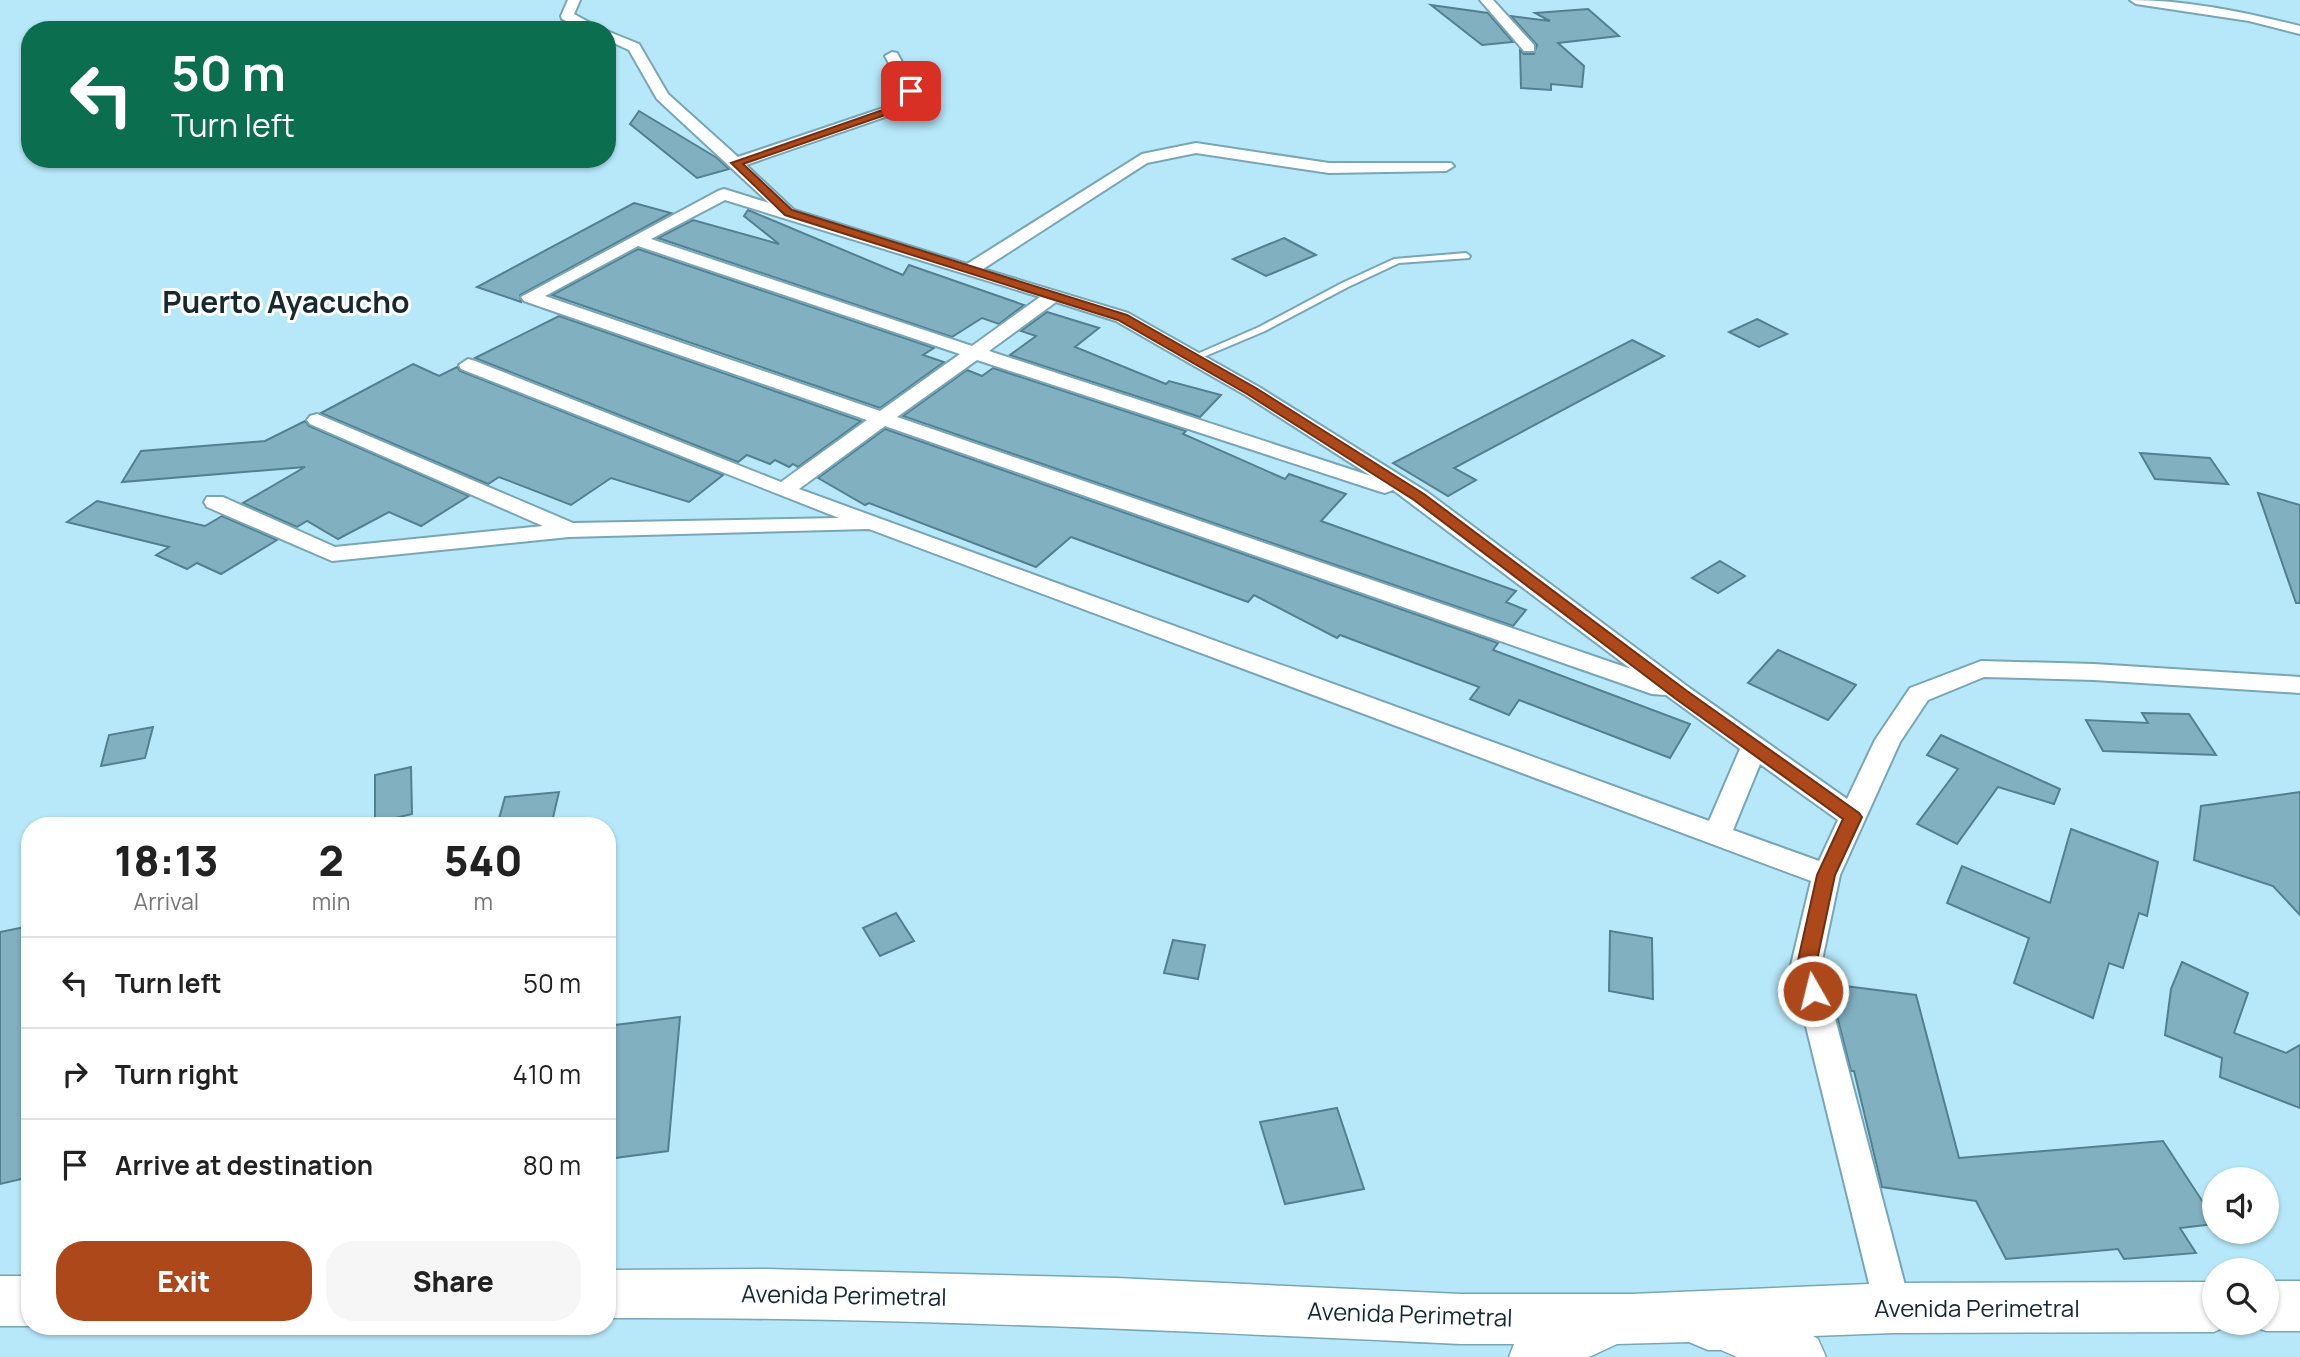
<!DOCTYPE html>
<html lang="en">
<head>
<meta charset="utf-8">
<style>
  :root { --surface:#fff; --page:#f6f6f6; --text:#222; --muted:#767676; --line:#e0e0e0; --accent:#ad481a }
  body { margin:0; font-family:Manrope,sans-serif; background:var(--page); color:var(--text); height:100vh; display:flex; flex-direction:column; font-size:26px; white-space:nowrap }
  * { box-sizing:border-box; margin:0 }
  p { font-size:23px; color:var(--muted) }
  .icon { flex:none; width:38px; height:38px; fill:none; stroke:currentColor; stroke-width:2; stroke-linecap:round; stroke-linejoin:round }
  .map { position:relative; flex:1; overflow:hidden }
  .side { position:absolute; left:21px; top:817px; width:595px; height:518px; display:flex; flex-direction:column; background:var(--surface); border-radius:28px; box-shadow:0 2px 5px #0004 }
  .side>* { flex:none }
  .hud { position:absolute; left:21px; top:21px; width:595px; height:147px; border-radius:28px; box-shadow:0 2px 5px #0004; background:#0b6e4f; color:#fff; overflow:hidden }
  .fabs { position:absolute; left:2202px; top:1167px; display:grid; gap:14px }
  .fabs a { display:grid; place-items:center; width:77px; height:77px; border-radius:50%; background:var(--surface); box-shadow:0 2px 5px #0004; font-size:35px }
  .pin { position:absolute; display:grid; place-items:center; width:60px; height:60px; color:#fff; margin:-30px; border-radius:14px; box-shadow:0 4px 10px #0006 }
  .me { position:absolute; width:77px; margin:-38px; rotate:352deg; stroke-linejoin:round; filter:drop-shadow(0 0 5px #0008) }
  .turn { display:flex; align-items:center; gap:24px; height:147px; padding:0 35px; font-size:32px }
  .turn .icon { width:91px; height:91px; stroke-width:2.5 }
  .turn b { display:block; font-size:49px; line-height:60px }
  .eta { display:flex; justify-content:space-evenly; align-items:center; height:119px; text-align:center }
  .eta b { font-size:42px; font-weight:800; line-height:49px }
  .cta { display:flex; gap:14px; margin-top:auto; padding:14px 35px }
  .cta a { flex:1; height:80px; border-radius:28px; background:var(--accent); color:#fff; font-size:28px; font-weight:800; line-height:80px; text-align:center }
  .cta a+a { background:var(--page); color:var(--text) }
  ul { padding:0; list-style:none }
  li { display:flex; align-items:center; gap:21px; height:91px; padding:0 35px; border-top:2px solid var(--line) }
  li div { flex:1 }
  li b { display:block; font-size:26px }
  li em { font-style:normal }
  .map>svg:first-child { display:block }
</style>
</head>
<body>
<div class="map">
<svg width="2300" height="1357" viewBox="0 0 2300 1357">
  <rect width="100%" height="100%" fill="#b7e8fa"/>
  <g fill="#81b0c1" stroke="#538090" stroke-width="2">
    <polygon points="1431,5 1488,13 1513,42 1482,45"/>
    <polygon points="1588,9 1619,36 1558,43 1584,66 1582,87 1551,84 1551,90 1521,88 1520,50 1524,54 1534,54 1537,45 1511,16 1550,21 1535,13"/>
    <polygon points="639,111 717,158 729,169 697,178 630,124"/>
    <polygon points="634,203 671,213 520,295 521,302 477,287"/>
    <polygon points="748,210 903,275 909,265 1024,305 999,324 982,318 952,337 658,238 693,220 779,244 744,216"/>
    <polygon points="1284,238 1316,255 1266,276 1233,259"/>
    <polygon points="638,249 934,348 923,355 944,362 880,408 552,295"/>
    <polygon points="1047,312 1099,328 1075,347 1166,384 1169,381 1221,395 1200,417 1010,355 1036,336 1021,331"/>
    <polygon points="559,316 861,421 798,467 793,464 789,467 775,460 770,464 747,455 738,462 475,358"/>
    <polygon points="1757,319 1787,334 1759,347 1729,332"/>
    <polygon points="1632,340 1664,356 1454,468 1476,480 1448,496 1393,463"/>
    <polygon points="413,364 439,376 457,367 460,371 723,475 689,502 611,478 571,505 499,477 488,484 321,413"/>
    <polygon points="993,368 1186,431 1183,434 1285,479 1289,474 1346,494 1321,521 1516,591 1506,602 1526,610 1513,626 903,416 967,370 982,376"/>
    <polygon points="305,421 309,426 469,496 421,526 389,512 338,539 307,521 297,527 243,503 305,467 122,482 141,451 265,441"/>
    <polygon points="885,429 1498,643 1493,650 1690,724 1670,758 1519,700 1509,715 1470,699 1479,687 1340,635 1337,638 1254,595 1248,602 1071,537 1036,567 869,503 865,505 818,478"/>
    <polygon points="2140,453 2210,458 2228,484 2155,479"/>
    <polygon points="2258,493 2300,505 2300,603 2296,603"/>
    <polygon points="97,501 205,526 222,516 277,540 221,574 197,563 187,569 156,555 169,547 67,522"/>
    <polygon points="1720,561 1745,576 1718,593 1692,578"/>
    <polygon points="1778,650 1856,685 1828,720 1748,683"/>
    <polygon points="2142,713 2189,714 2216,755 2103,751 2086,720 2148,723"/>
    <polygon points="153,727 145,758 101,766 109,735"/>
    <polygon points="1941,735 2060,789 2054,804 1998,787 1957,844 1917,824 1958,769 1927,755"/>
    <polygon points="411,767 412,814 375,823 375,775"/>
    <polygon points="559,792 551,826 497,826 505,797"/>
    <polygon points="2300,792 2300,915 2273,886 2194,860 2201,806"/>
    <polygon points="2071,829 2158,862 2147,916 2139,913 2123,968 2109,963 2093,1018 2014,983 2029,938 1947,903 1962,866 2050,903"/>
    <polygon points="896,913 914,941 880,956 863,928"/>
    <polygon points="30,926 30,1177 0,1184 0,932"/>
    <polygon points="1610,931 1652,938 1653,999 1609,991"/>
    <polygon points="1173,940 1205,945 1198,979 1164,973"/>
    <polygon points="2182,962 2248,993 2234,1033 2286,1053 2300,1045 2300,1108 2220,1077 2222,1058 2165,1035 2171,989"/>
    <polygon points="1829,984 1916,995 1959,1158 2163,1141 2214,1219 2214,1224 2180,1228 2196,1253 2124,1259 2118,1249 2006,1259 1976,1201 1882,1187 1854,1071 1851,1071"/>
    <polygon points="680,1017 668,1151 607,1159 607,1026"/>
    <polygon points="1337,1108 1364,1189 1285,1204 1260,1122"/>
  </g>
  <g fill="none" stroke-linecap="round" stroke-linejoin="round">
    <defs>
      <polygon id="lane" points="1466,253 1470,256 1469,258 1399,263 1348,287 1265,331 1196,360 1190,360 1188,358 1259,327 1342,283 1394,259"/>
      <g id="street">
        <polygon points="568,0 580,0 574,14 603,30 586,30 562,19 561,16"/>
        <polygon points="1480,0 1493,0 1534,45 1534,51 1524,51"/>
        <path d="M2130,0c57,0 114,12 170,26v8l-51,-13 -113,-17z"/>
        <path d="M607,31l32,13 29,50 70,63 157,-53 9,-13 -19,-35 7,-4 5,1 21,38 -13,19 -159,55 48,45 173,54 175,-110 54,-11 133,20h122l3,3 -8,5 -117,2 -133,-20 -49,10 -164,106 145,44 131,74 168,105 264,197 156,110 28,-59 35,-52 71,-27 113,3 206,13v16l-206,-13 -110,-3 -56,23 -28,42 -60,133 -19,90 90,343 -5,12 -13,5 -13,-5 -5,-12 -84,-343 20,-84 -942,-352 -300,8 -237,24 -125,-54 -3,-5 3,-5h16l112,50 208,-21 -233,-102 -3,-4 3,-4 7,-2 256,109 266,-5 -378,-149 -2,-4 9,-6 7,2 306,121 86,-62 -343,-119 -3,-4 197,-106 6,-2 45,14 -112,-104 -28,-49 -22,-10zM725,200l315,97 -68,49 -321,-107zM638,246l322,108 -80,57 -335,-115zM1056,302l60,19 129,74 126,81 -382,-125zM977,360l401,131 7,2 8,-3 238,179 -734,-252zM885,426l767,268 14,1 74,54 -31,72 -910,-332zM1760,764l78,56 -19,41 -86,-31z"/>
      </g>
      <g id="secondary">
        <path d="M766,1269l350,9 345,16h170l262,-11 321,-1v41h19l-19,9 -321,1 -80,3 5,3 8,18h-89l-16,-7h-13l-19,-8 -72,2 -28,13h-80l5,-13h-53c-284,-13 -569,-27 -854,-26v-48z"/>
        <rect x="0" y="1276" width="30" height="50"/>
        <polygon points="2266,1281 2300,1281 2300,1331 2266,1331 2248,1324 2266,1323"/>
      </g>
    </defs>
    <use href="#lane" stroke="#77a6b6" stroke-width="4"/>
    <use href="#street" stroke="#77a6b6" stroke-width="4"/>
    <use href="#secondary" stroke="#77a6b6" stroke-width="3"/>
    <use href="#lane" fill="#fff" fill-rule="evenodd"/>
    <use href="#street" fill="#fff" fill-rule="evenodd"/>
    <use href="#secondary" fill="#fff" fill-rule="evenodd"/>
  </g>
  <polygon fill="#ad481a" stroke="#702f11" stroke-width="2" points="907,89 915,91 903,109 743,164 792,210 1127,315 1256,388 1424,494 1687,691 1859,813 1862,817 1835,875 1816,965 1823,991 1820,997 1813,999 1806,997 1797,965 1817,875 1843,819 1676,699 1414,500 1247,394 1118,320 785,215 731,163 897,105"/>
  <g text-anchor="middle" stroke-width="6" stroke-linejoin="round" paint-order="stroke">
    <g font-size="24" fill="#162930" stroke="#fff">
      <text transform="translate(844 1296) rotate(1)" y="8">Avenida Perimetral</text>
      <text x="1977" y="1317">Avenida Perimetral</text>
      <text transform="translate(1410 1315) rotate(2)" y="8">Avenida Perimetral</text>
    </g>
    <g font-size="30" font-weight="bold" fill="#162930" stroke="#fff">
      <text x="286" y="313">Puerto Ayacucho</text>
    </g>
  </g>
</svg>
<div class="fabs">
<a><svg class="icon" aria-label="sound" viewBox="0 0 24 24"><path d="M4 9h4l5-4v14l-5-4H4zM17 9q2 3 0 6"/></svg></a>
<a><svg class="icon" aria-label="search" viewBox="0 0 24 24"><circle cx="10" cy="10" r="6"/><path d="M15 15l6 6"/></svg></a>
</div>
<div class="pin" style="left:911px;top:91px;background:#d93025"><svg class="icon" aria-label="arrive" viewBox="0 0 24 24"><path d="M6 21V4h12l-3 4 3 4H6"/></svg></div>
<svg class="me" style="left:1813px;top:991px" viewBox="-20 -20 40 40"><circle r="17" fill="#ad481a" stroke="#fff" stroke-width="3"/><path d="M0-11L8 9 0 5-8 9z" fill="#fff"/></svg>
<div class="hud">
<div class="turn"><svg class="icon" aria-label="left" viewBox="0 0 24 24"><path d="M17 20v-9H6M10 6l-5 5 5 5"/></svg><div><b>50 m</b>Turn left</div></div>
</div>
<section class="side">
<div class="eta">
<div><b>18:13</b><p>Arrival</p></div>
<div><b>2</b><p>min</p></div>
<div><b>540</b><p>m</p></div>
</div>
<ul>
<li><svg class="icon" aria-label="left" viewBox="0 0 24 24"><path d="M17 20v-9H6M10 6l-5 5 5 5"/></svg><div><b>Turn left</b></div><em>50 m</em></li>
<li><svg class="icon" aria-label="right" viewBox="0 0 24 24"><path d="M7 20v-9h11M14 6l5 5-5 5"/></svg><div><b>Turn right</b></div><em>410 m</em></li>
<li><svg class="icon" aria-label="arrive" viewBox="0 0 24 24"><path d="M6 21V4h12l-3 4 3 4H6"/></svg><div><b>Arrive at destination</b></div><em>80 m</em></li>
</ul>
<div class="cta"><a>Exit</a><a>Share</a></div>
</section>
</div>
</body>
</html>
